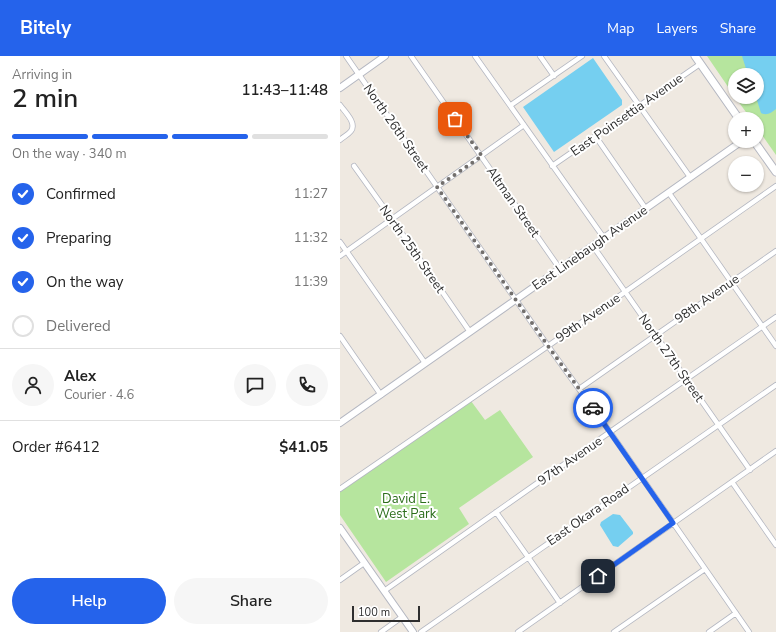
<!DOCTYPE html>
<html lang="en">
<head>
<meta charset="utf-8">
<style>
  body { margin:0; font-family:"Nunito Sans",sans-serif; background:#f6f6f6; color:#222; height:100vh; display:flex; flex-direction:column; font-size:15px; white-space:nowrap }
  * { box-sizing:border-box; margin:0 }
  p { font-size:13px; color:#767676 }
  .icon { flex:none; width:22px; height:22px; fill:none; stroke:currentColor; stroke-width:2; stroke-linecap:round; stroke-linejoin:round }
  .map { position:relative; flex:1; overflow:hidden }
  .side { display:flex; flex-direction:column; background:#fff; width:340px }
  .side>* { flex:none }
  .controls { position:absolute; left:388px; top:12px; display:grid; gap:8px }
  .controls a { display:grid; place-items:center; width:36px; height:36px; border-radius:50%; background:#fff; box-shadow:0 1px 3px #0004; font-size:20px }
  .scale { position:absolute; left:12px; bottom:10px; width:68px; box-sizing:border-box; padding-left:4px; border:2px solid #2e2e2e; border-top:0; font-size:11px; line-height:14px; white-space:nowrap; color:#2e2e2e; -webkit-text-stroke:3px #fff; paint-order:stroke }
  .pin { position:absolute; display:grid; place-items:center; width:34px; height:34px; color:#fff; margin:-17px; border-radius:8px; box-shadow:0 2px 6px #0006 }
  .courier { position:absolute; display:grid; place-items:center; width:40px; height:40px; margin:-20px; border:3px solid #2563eb; border-radius:50%; background:#fff; color:#222; box-shadow:0 1px 5px #0007 }
  .overview em { font-style:normal; font-weight:600 }
  .overview div { display:flex; flex-direction:column-reverse }
  .overview { display:flex; align-items:center; justify-content:space-between; height:68px; padding:0 12px }
  h1 { font-size:26px; font-weight:600; line-height:30px }
  .bar { display:grid; grid-template-columns:repeat(4,1fr); gap:6px 4px; align-content:center; height:48px; padding:0 12px }
  .bar i { height:5px; border-radius:3px; background:#e0e0e0 }
  .bar .on { background:#2563eb }
  .bar p { grid-column:span 4 }
  .line { display:flex; align-items:center; gap:10px; padding:0 12px; border-top:1px solid #e0e0e0 }
  .line div { flex:1 }
  .round { display:grid; place-items:center; flex:none; width:42px; height:42px; border-radius:21px; background:#f6f6f6 }
  ol { padding:0 12px; list-style:none }
  li { display:flex; align-items:center; gap:12px; height:44px }
  li p { margin-inline-start:auto }
  li .icon { padding:4px; border-radius:50%; background:#2563eb; color:#fff; stroke-width:4 }
  li:last-child { color:#767676 }
  li i { width:22px; height:22px; border:2px solid #e0e0e0; border-radius:50% }
  .cta { display:flex; gap:8px; margin-top:auto; padding:8px 12px }
  .cta a { flex:1; height:46px; border-radius:24px; background:#2563eb; color:#fff; font-size:16px; font-weight:600; line-height:46px; text-align:center }
  .cta a+a { background:#f6f6f6; color:#222 }
  header { display:flex; align-items:center; gap:24px; box-sizing:border-box; height:56px; padding:0 20px; background:#2563eb; color:#fff }
  header strong { font-size:19px }
  nav { display:flex; gap:22px; margin-inline-start:auto; font-size:14px }
  main { display:flex; flex:1; min-height:0 }
  .map>svg:first-child { display:block }
  .park { fill:#b6e59e }
  .water { fill:#75cff0 }
  .lines { fill:none; stroke-linecap:round; stroke-linejoin:round }
  .minor-casing { stroke:#b4b7c1; stroke-width:6 }
  .tertiary-casing { stroke:#b4b7c1; stroke-width:8 }
  .secondary-casing { stroke:#b4b7c1; stroke-width:9 }
  .minor { stroke:#fff; stroke-width:4.5 }
  .tertiary { stroke:#fff; stroke-width:6 }
  .secondary { stroke:#fff; stroke-width:7 }
  .done { stroke:#726f6d; stroke-width:4; stroke-dasharray:0 7.2 }
  .route { stroke:#2563eb; stroke-width:5 }
  .labels { text-anchor:middle; dominant-baseline:central; stroke-width:4; stroke-linejoin:round; paint-order:stroke }
  .street-label { font-size:13px; fill:#2e2e2e; stroke:#fff }
  .park-label { font-size:13px; fill:#2c6e1b; stroke:#fff }
</style>
</head>
<body>
<header>
<strong>Bitely</strong>
<nav><a>Map</a><a>Layers</a><a>Share</a></nav>
</header>
<main>
<section class="side">
<div class="overview"><div><h1>2 min</h1><p>Arriving in</p></div><em>11:43–11:48</em></div>
<div class="bar"><i class="on"></i><i class="on"></i><i class="on"></i><i></i><p>On the way · 340 m</p></div>
<ol>
<li><svg class="icon" aria-label="check" viewBox="0 0 24 24"><path d="M5 12l5 5 9-10"/></svg>Confirmed<p>11:27</p></li>
<li><svg class="icon" aria-label="check" viewBox="0 0 24 24"><path d="M5 12l5 5 9-10"/></svg>Preparing<p>11:32</p></li>
<li><svg class="icon" aria-label="check" viewBox="0 0 24 24"><path d="M5 12l5 5 9-10"/></svg>On the way<p>11:39</p></li>
<li><i></i>Delivered</li>
</ol>
<div class="line" style="height:72px"><a class="round"><svg class="icon" aria-label="person" viewBox="0 0 24 24"><circle cx="12" cy="8" r="4"/><path d="M4 21q1-7 8-7t8 7"/></svg></a><div><b>Alex</b><p>Courier · 4.6</p></div><a class="round"><svg class="icon" aria-label="chat" viewBox="0 0 24 24"><path d="M4 5h16v11H9l-5 4z"/></svg></a><a class="round"><svg class="icon" aria-label="phone" viewBox="0 0 24 24"><path d="M5 4h4l2 5-3 2q2 4 5 5l2-3 5 2v4C11 20 4 13 5 4z"/></svg></a></div>
<div class="line" style="height:52px"><div>Order #6412</div><b>$41.05</b></div>
<div class="cta"><a>Help</a><a>Share</a></div>
</section>
<div class="map">
<svg width="436" height="576" viewBox="0 0 436 576">
  <rect width="100%" height="100%" fill="#efe9e1"/>
  <path class="park" d="M367,0H436V99L417,72V63H411L395,41H417V19H395V41Z
    M131,345L145,364L160,354L193,401L119,452L129,468L46,526L0,459V435Z"/>
  <path class="water" d="M402,0H436V53C431,57 427,60 421,57L416,41H417V19H408Z
    M253,2L282,44V49L214,96L183,51Z
    M273,458L280,459L293,476V478L278,491L273,490L260,469L261,466Z"/>
  <g class="lines">
    <g class="minor-casing">
      <path id="minor" d="M6,0L208,290L270,376L409,576
        M71,0L220,213
        M135,0L264,182
        M200,0L214,20
        M264,0L350,121
        M0,49C5,56 17,67 11,75C8,79 3,81 0,84
        M171,49L242,0
        M256,81L306,153
        M14,110L52,163L130,276
        M212,110L360,8
        M329,137L436,290
        M0,186L85,307
        M253,190L410,414
        M0,200L184,69
        M0,280L41,339
        M239,333L436,195
        M392,426L436,489
        M0,433L208,290L436,130
        M156,456L188,501L220,547
        M0,524L24,507
        M44,535L270,376L436,261
        M41,576L62,561
        M81,576L436,329
        M178,576L436,395
        M274,576L365,513
        M369,576L396,557"/>
    </g>
    <g class="tertiary-casing">
      <path id="tertiary" d="M0,32L45,0
        M0,367L402,85
        M0,472L73,576"/>
    </g>
    <g class="secondary-casing">
      <path id="secondary" d="M355,0L399,63
        M414,85L436,116"/>
    </g>
    <use href="#minor" class="minor"/>
    <use href="#tertiary" class="tertiary"/>
    <use href="#secondary" class="secondary"/>
  </g>
  <g class="lines">
    <path class="done" d="M115,63L142,100L97,131L208,290L253,352"/>
    <path class="route" d="M253,352L333,467L258,520"/>
  </g>
  <g class="labels">
    <g class="street-label">
      <text transform="translate(287 59) rotate(-35)">East Poinsettia Avenue</text>
      <text transform="translate(56 72) rotate(55)">North 26th Street</text>
      <text transform="translate(173 146) rotate(55)">Altman Street</text>
      <text transform="translate(250 192) rotate(-35)">East Linebaugh Avenue</text>
      <text transform="translate(72 193) rotate(55)">North 25th Street</text>
      <text transform="translate(367 243) rotate(-35)">98th Avenue</text>
      <text transform="translate(248 262) rotate(-35)">99th Avenue</text>
      <text transform="translate(331 302) rotate(55)">North 27th Street</text>
      <text transform="translate(230 405) rotate(-35)">97th Avenue</text>
      <text transform="translate(248 459) rotate(-35)">East Okara Road</text>
    </g>
    <g class="park-label">
      <text x="66" y="443">David E.<tspan x="66" dy="15">West Park</tspan></text>
    </g>
  </g>
</svg>
<div class="controls">
<a><svg class="icon" aria-label="layers" viewBox="0 0 24 24"><path d="M12 4l9 5-9 5-9-5zM3 14l9 5 9-5"/></svg></a>
<a>+</a>
<a>−</a>
</div>
<div class="scale">100 m</div>
<div class="pin" style="left:115px;top:63px;background:#ea580c"><svg class="icon" aria-label="bag" viewBox="0 0 24 24"><path d="M5 8h14l-1 12H6zM9 8a3 3 0 0 1 6 0"/></svg></div>
<div class="pin" style="left:258px;top:520px;background:#1f2937"><svg class="icon" aria-label="home" viewBox="0 0 24 24"><path d="M3 11l9-7 9 7M6 9v11h12V9"/></svg></div>
<div class="courier" style="left:253px;top:352px"><svg class="icon" aria-label="car" viewBox="0 0 24 24"><path d="M5 17H2v-5l4-1 3-4h7l3 4 3 1v5h-3M9 17h6M6 11h13"/><circle cx="7" cy="17" r="2"/><circle cx="17" cy="17" r="2"/></svg></div>
</div>
</main>
</body>
</html>
